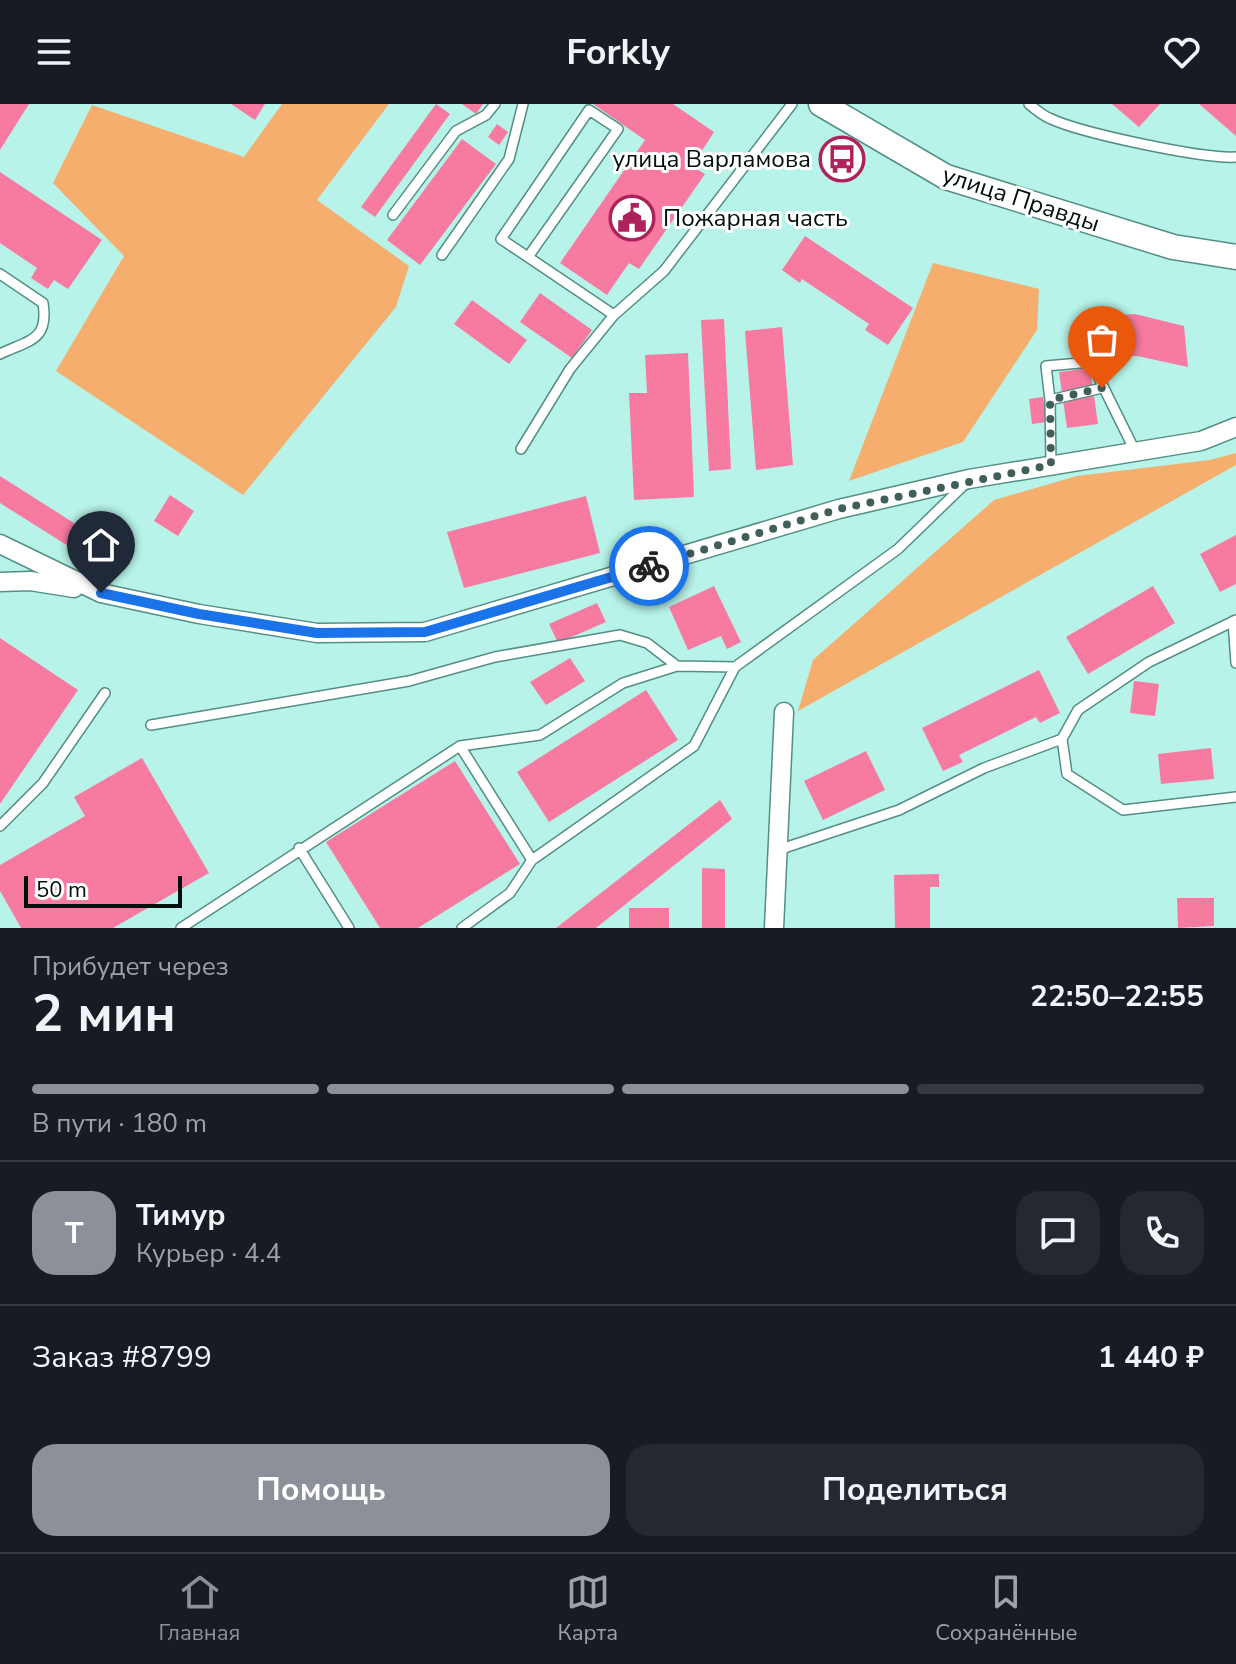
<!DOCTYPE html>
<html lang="ru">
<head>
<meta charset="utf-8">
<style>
  body { margin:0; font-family:"Nunito Sans",sans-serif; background:#242831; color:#f1f3f6; height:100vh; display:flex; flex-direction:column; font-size:30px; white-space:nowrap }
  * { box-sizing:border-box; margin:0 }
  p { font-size:26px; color:#9ea1a6 }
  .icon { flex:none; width:44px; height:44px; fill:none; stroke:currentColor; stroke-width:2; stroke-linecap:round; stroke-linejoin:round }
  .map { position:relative; height:824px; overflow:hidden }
  .sheet { display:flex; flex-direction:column; background:#171b24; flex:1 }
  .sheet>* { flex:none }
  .scale { position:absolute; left:24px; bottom:20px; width:158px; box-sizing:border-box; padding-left:8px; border:4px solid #00100d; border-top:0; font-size:22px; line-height:28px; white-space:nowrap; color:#00100d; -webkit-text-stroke:6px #fff; paint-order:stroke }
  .pin { position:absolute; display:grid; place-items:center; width:68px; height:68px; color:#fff; margin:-82px -34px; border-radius:50% 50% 50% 0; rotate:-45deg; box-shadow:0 0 8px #0007 }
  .pin .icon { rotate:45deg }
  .courier { position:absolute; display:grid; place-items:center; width:80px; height:80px; margin:-40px; border:6px solid #1a73e8; border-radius:50%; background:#fff; color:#222; box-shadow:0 2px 10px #0007 }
  .head em { font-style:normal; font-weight:700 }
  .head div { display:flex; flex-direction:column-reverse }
  .head { display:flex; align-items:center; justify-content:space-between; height:136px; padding:0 32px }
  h1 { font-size:52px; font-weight:700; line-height:60px }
  .bar { display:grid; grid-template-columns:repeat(4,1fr); gap:12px 8px; align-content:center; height:96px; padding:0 32px }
  .bar i { height:10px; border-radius:6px; background:#363941 }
  .bar .selected { background:#8c9099 }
  .bar p { grid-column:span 4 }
  .line { display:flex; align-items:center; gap:20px; padding:0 32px; border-top:2px solid #363941 }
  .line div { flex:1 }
  .round { display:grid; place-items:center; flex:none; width:84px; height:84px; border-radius:24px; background:#242831 }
  .action { display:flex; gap:16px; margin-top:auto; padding:16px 32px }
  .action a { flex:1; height:92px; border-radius:24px; background:#8c9099; color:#fff; font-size:32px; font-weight:700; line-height:92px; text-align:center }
  .action a+a { background:#242831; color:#f1f3f6 }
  header { display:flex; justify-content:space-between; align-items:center; height:104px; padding:0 32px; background:#171b24; font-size:36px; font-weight:700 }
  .tab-bar { display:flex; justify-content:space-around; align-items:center; height:112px; border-top:2px solid #363941; background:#171b24; font-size:22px; color:#9ea1a6 }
  .tab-bar a { display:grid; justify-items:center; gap:4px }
  .tab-bar .selected { color:#8c9099 }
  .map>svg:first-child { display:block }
  .green { fill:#f5ae6e }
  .building { fill:#f77ba1 }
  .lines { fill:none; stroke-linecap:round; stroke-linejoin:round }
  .service-casing { stroke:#548e84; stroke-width:12 }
  .minor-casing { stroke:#548e84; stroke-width:21 }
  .secondary-casing { stroke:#548e84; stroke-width:27 }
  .service { stroke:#fff; stroke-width:9 }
  .minor { stroke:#fff; stroke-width:18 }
  .secondary { stroke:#fff; stroke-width:24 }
  .done { stroke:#405f5a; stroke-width:8; stroke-dasharray:0 14.4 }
  .route { stroke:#1a73e8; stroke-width:10 }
  .labels { text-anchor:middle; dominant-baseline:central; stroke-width:6; stroke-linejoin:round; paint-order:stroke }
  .poi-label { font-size:24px; fill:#00100d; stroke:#fff; text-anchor:end }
  .street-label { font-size:24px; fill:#00100d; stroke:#fff }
</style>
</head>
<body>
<header><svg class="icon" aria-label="menu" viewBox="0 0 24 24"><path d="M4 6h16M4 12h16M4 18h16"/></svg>Forkly<svg class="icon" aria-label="heart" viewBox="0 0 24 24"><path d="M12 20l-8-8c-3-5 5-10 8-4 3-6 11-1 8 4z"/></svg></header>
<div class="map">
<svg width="1236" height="824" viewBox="0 0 1236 824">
  <rect width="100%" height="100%" fill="#b7f3e8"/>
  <path class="green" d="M282,0H389L317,96L409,162L396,203L243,391L56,267L124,152L53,79L92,1L244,53Z
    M933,159L1039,185L1037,226L963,338L849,377Z
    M1236,349V361L798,607L813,556L994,396L1077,372L1210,356Z"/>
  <path class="building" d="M0,0H29L0,46Z
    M231,0H265L255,16Z
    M436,0L450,10L375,113L361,103Z
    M462,0H483L476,10Z
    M593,0H673L714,28L692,62L705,70L639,165L629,159L607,191L560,159L645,36Z
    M1112,0H1160L1139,23Z
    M1199,0H1236V32Z
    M497,20L508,28L499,41L488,33Z
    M462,35L496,60L420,161L387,136Z
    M0,68L102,136L68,185L54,176L48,185L31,174L37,164L0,139Z
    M805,132L913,204L888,241L865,226L869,220L802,175L800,179L782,166Z
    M540,189L592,226L572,254L520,218Z
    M472,196L527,236L509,260L454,220Z
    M1135,210L1184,222L1188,263L1137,252L1108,253L1105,212Z
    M724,215L731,365L709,367L701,216Z
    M782,223L793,361L756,366L745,227Z
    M688,249L694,393L634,396L629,289H647L645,251Z
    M1090,264L1098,320L1067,324L1059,268Z
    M1043,293L1047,318L1032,320L1029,295Z
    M0,372L96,433L84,452L0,399Z
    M170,391L194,407L178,432L154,417Z
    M586,392L600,449L464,484L447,428Z
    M1236,431V480L1220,488L1200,450Z
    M714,482L741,538L727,545L721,532L688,546L669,503Z
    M1153,482L1175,519L1088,570L1066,533Z
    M597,499L606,518L558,539L549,520Z
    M0,534L78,586L0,700Z
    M570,554L585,577L546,601L530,578Z
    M1039,566L1060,609L1040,619L1036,613L959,651L963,658L943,667L922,624Z
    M1134,577L1159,580L1155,612L1130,609Z
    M646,586L678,636L549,718L517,668Z
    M1211,644L1214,675L1161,680L1158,650Z
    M866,647L885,686L823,716L804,677Z
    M142,654L209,769L113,824H21L0,787V761L85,712L74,693Z
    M455,657L520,760L418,824H380L326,738Z
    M720,696L732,715L596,824H556Z
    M702,764L725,765V824H702Z
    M939,770V783H930V824H895L894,771Z
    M1177,794H1214V822L1178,824Z
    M629,804H669V824H629Z"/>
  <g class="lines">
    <g class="service-casing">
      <path id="service" d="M1029,0C1035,5 1042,11 1049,14C1080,29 1203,55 1236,53
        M393,111L456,27L486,11L495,0
        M442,151L509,55L523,0
        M528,153L501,135L589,6L618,25L528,153L614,211
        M0,170L43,199C49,237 29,236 0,250
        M1050,296L1102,284
        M521,345L570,265L614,211L664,167L792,0
        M1051,361L1050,296L1046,262L1091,258L1135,347
        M1233,517L1236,559
        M151,621L409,577L495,553L620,531L647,539L677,562
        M1062,635L1067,670L1123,706L1236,693
        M460,642L532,756
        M0,722L43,679L105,589
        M299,744L349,824
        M778,746L899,706L984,664L1062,635L1078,606L1149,558L1236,516
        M181,824L460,642L540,631L623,579L677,562L735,563
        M462,824L510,789L532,756L694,642L735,563L898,445L964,381"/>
    </g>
    <g class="minor-casing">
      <path id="minor" d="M0,440L101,489L199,510L317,529L425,528L839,405L969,375L1201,337L1236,323
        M0,478L30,477L74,484
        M774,824L784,608"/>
    </g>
    <g class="secondary-casing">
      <path id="secondary" d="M821,0L946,73L1173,143L1236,153"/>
    </g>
    <use href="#service" class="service"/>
    <use href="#minor" class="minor"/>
    <use href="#secondary" class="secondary"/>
  </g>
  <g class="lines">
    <path class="done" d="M649,462L839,405L1051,361L1050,296L1102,284"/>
    <path class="route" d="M101,489L199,510L317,529L425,528L649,462"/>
  </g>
  <defs>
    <g id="bus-ring" transform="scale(2.3)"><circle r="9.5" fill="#fff" stroke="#af215b" stroke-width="1.5"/><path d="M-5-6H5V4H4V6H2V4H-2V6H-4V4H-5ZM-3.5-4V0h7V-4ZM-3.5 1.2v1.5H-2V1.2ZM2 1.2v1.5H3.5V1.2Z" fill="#af215b"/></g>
    <g id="civic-ring" transform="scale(2.3)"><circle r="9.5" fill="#fff" stroke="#af215b" stroke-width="1.5"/><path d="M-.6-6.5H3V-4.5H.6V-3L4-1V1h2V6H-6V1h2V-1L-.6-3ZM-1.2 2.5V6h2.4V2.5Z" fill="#af215b"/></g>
  </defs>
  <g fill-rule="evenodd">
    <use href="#bus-ring" x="842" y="55"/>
    <use href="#civic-ring" x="632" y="114"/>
  </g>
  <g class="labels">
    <g class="poi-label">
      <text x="811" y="55">улица Варламова</text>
      <text x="663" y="114" text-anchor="start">Пожарная часть</text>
    </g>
    <g class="street-label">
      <text transform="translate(1021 95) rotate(18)">улица Правды</text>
    </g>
  </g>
</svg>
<div class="scale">50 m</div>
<div class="pin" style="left:1102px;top:284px;background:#ea580c"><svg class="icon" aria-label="bag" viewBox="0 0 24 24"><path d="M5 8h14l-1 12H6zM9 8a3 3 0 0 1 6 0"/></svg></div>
<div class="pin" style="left:101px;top:489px;background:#1f2937"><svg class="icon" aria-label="home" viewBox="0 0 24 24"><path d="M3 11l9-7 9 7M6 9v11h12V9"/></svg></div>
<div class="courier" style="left:649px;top:462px"><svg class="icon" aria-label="bike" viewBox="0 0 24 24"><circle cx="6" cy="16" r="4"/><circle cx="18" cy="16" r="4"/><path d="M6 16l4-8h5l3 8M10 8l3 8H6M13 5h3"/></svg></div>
</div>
<section class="sheet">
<div class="head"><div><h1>2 мин</h1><p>Прибудет через</p></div><em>22:50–22:55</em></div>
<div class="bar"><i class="selected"></i><i class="selected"></i><i class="selected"></i><i></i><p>В пути · 180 m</p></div>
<div class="line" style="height:144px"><b class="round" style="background:#8c9099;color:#fff">Т</b><div><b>Тимур</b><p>Курьер · 4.4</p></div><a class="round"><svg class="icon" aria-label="chat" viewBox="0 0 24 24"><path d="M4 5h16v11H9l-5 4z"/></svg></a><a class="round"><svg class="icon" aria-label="phone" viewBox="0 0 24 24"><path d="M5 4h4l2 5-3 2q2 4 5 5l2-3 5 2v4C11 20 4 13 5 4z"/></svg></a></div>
<div class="line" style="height:104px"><div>Заказ #8799</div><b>1 440 ₽</b></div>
<div class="action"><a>Помощь</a><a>Поделиться</a></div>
</section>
<nav class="tab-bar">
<a class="selected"><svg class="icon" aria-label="home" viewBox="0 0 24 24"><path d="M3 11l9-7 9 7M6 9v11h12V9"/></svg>Главная</a>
<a><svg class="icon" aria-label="map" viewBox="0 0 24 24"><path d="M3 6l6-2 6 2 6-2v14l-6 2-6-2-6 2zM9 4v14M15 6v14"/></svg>Карта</a>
<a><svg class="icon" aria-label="saved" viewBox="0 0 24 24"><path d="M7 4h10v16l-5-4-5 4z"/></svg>Сохранённые</a>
</nav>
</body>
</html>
